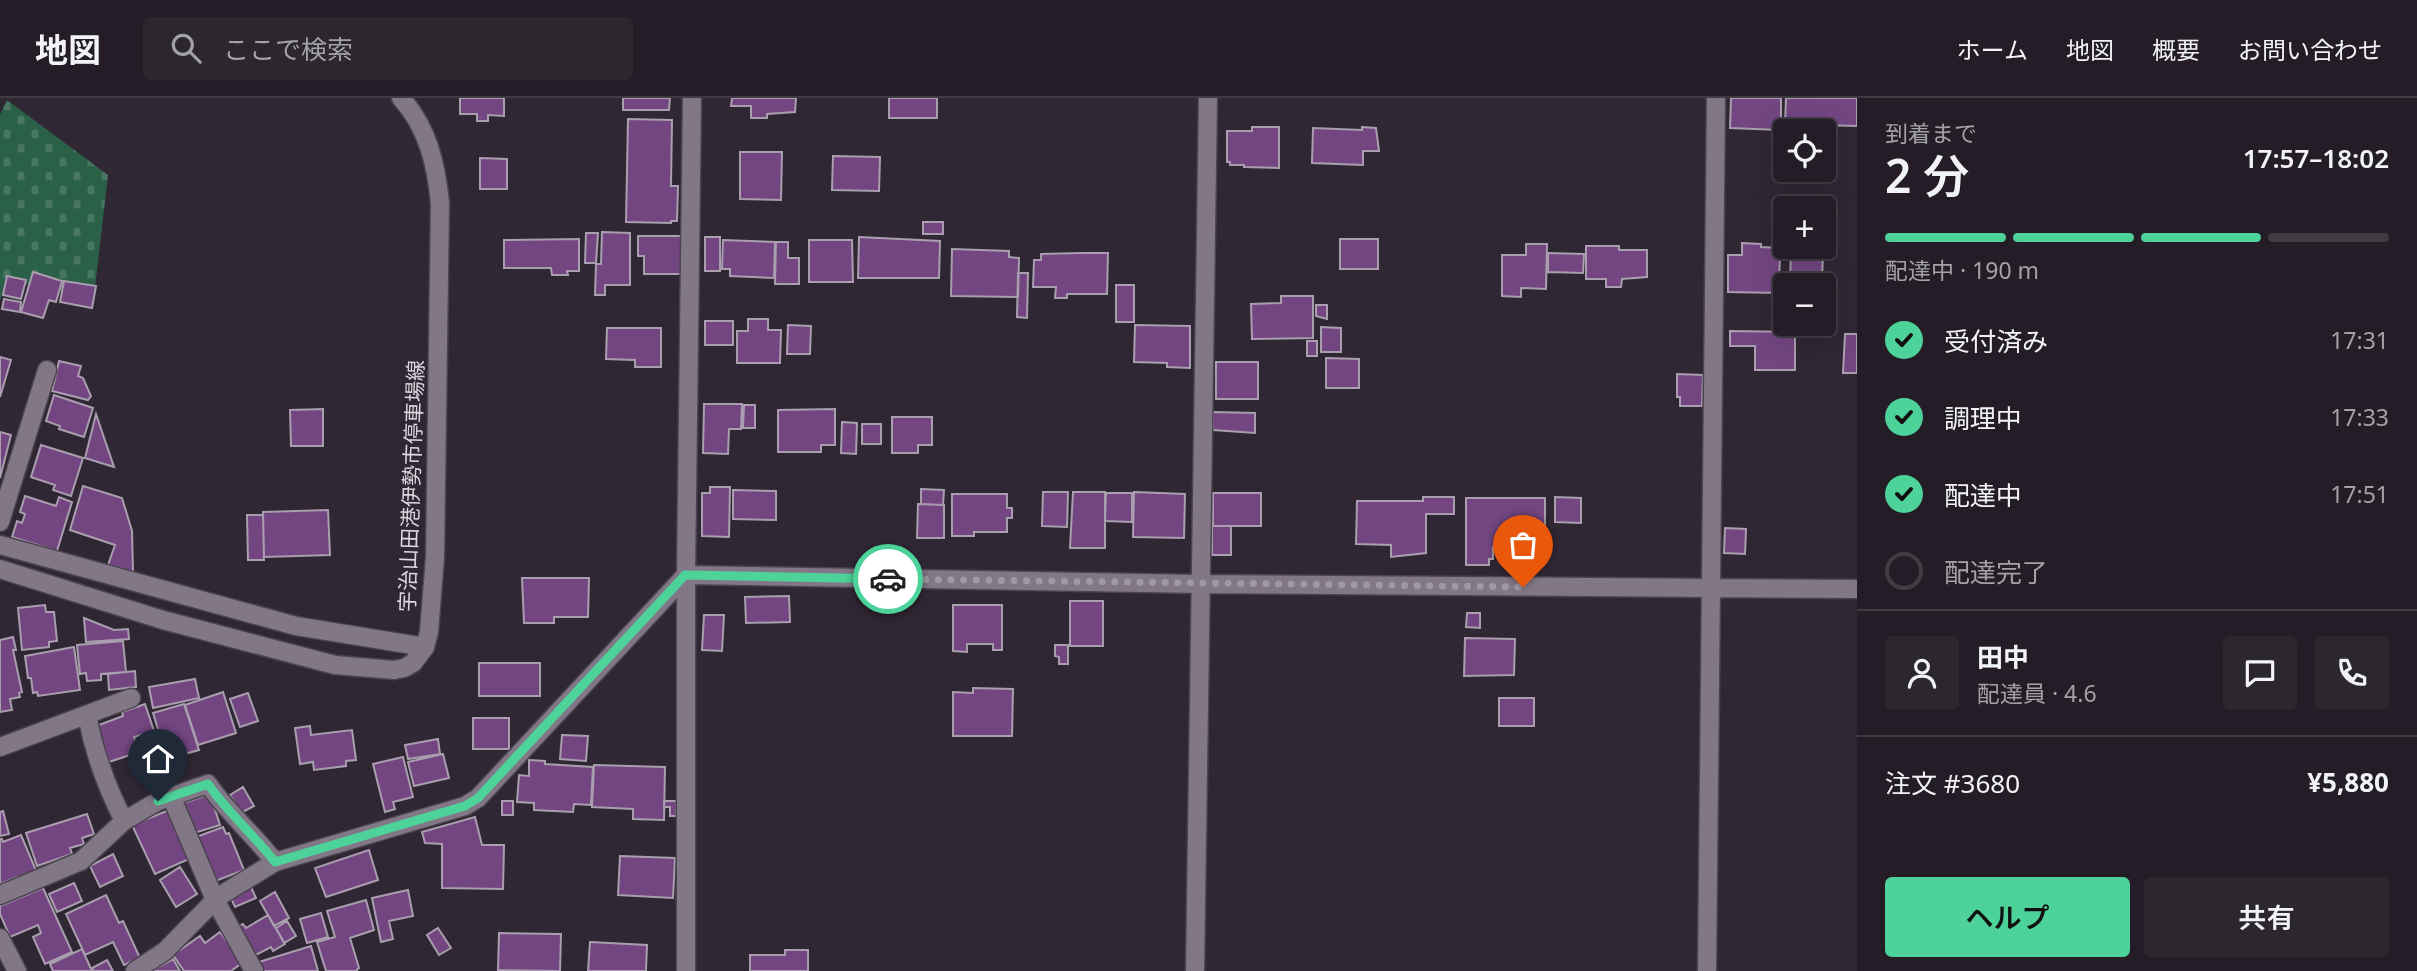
<!DOCTYPE html>
<html lang="ja">
<head>
<meta charset="utf-8">
<style>
  body { margin:0; font-family:"Noto Sans","Noto Sans JP",sans-serif; background:#2c262f; color:#f1f3f6; height:100vh; display:flex; flex-direction:column; font-size:26px; white-space:nowrap }
  * { box-sizing:border-box; margin:0 }
  p { font-size:23px; color:#a3a2a7 }
  .icon { flex:none; width:38px; height:38px; fill:none; stroke:currentColor; stroke-width:2; stroke-linecap:round; stroke-linejoin:round }
  .map { position:relative; flex:1; overflow:hidden }
  .details { display:flex; flex-direction:column; background:#241d27; width:560px }
  .details>* { flex:none }
  .tools { position:absolute; left:1773px; top:21px; display:grid; gap:14px }
  .tools a { display:grid; place-items:center; width:63px; height:63px; border-radius:7px; background:#241d27; box-shadow:0 7px 28px #0002,0 0 0 2px #413b44; font-size:35px }
  .pin { position:absolute; display:grid; place-items:center; width:60px; height:60px; color:#fff; margin:-72px -30px; border-radius:50% 50% 50% 0; rotate:-45deg; box-shadow:0 0 7px #0007 }
  .pin .icon { rotate:45deg }
  .courier { position:absolute; display:grid; place-items:center; width:70px; height:70px; margin:-35px; border:5px solid #4dd39a; border-radius:50%; background:#fff; color:#222; box-shadow:0 2px 9px #0007 }
  .headline em { font-style:normal; font-weight:600 }
  .headline div { display:flex; flex-direction:column-reverse }
  .headline { display:flex; align-items:center; justify-content:space-between; height:119px; padding:0 28px }
  h1 { font-size:46px; font-weight:600; line-height:52px }
  .bar { display:grid; grid-template-columns:repeat(4,1fr); gap:10px 7px; align-content:center; height:84px; padding:0 28px }
  .bar i { height:9px; border-radius:5px; background:#413b44 }
  .bar .active { background:#4dd39a }
  .bar p { grid-column:span 4 }
  .line { display:flex; align-items:center; gap:18px; padding:0 28px; border-top:2px solid #413b44 }
  .line div { flex:1 }
  .round { display:grid; place-items:center; flex:none; width:74px; height:74px; border-radius:7px; background:#2c262f }
  ol { padding:0 28px; list-style:none }
  li { display:flex; align-items:center; gap:21px; height:77px }
  li p { margin-inline-start:auto }
  li .icon { padding:7px; border-radius:50%; background:#4dd39a; color:#111; stroke-width:4 }
  li:last-child { color:#a3a2a7 }
  li i { width:38px; height:38px; border:4px solid #413b44; border-radius:50% }
  .button { display:flex; gap:14px; margin-top:auto; padding:14px 28px }
  .button a { flex:1; height:80px; border-radius:7px; background:#4dd39a; color:#111; font-size:28px; font-weight:600; line-height:80px; text-align:center }
  .button a+a { background:#2c262f; color:#f1f3f6 }
  header { display:flex; align-items:center; gap:42px; box-sizing:border-box; height:98px; padding:0 35px; background:#241d27; border-bottom:2px solid #413b44 }
  header strong { font-size:33px }
  nav { display:flex; gap:38px; margin-inline-start:auto; font-size:24px }
  .search { width:490px; height:63px; background:#2c262f; display:flex; align-items:center; gap:18px; box-sizing:border-box; padding:0 24px; border-radius:7px; color:#a3a2a7; font-size:26px }
  main { display:flex; flex:1; min-height:0 }
  .map>svg:first-child { display:block }
  .cemetery { fill:url(#cemetery-stones) }
  .building { fill:#734682; stroke:#a99ead; stroke-width:2 }
  .lines { fill:none; stroke-linecap:round; stroke-linejoin:round }
  .street-casing { stroke:#4b434e; stroke-width:21 }
  .secondary-casing { stroke:#4b434e; stroke-width:21 }
  .street { stroke:#827786; stroke-width:18 }
  .secondary { stroke:#827786; stroke-width:18 }
  .done { stroke:#a099a2; stroke-width:7; stroke-dasharray:0 12.6 }
  .route { stroke:#4dd39a; stroke-width:9 }
  .labels { text-anchor:middle; dominant-baseline:central; stroke-width:5; stroke-linejoin:round; paint-order:stroke }
  .street-label { font-size:21px; fill:#dcd6de; stroke:#302734 }
</style>
</head>
<body>
<header>
<strong>地図</strong>
<div class="search"><svg class="icon" aria-label="search" viewBox="0 0 24 24"><circle cx="10" cy="10" r="6"/><path d="M15 15l6 6"/></svg>ここで検索</div>
<nav><a>ホーム</a><a>地図</a><a>概要</a><a>お問い合わせ</a></nav>
</header>
<main>
<div class="map">
<svg width="1857" height="873" viewBox="0 0 1857 873">
  <defs>
    <pattern id="cemetery-stones" width="16" height="16" patternUnits="userSpaceOnUse" patternTransform="scale(1.75)"><rect width="16" height="16" fill="#2b6048"/><path d="M2 7V4a2 2 0 0 1 4 0v3zM10 15v-3a2 2 0 0 1 4 0v3z" fill="#497662"/></pattern>
  </defs>
  <rect width="100%" height="100%" fill="#302734"/>
  <path class="cemetery" d="M7,2L108,77L94,199L8,183L0,202V17Z"/>
  <path class="building" d="M460,0H504V18L488,17V23H477V16H460Z
    M623,0H670L669,12H623Z
    M732,0H796L795,14L767,16V20H751V8H731Z
    M889,0H937V20H889Z
    M1731,0H1781V32L1730,30Z
    M1786,0H1857V28L1785,26Z
    M628,21L672,22L671,88H678L677,123H671V125L626,124Z
    M1252,29H1279V70L1244,69V67H1230V64H1227V33H1252Z
    M1362,29L1376,30L1379,53H1363V67L1312,65L1313,30L1362,32Z
    M740,54H782L781,102L740,101Z
    M833,58L880,59L879,93L832,92Z
    M480,60L507,61V91H480Z
    M923,124H943V136H923Z
    M602,134L630,135V187H605V197H595L596,166H601Z
    M586,135H598L596,165H585Z
    M638,138H681V176H644V158H638Z
    M705,139H720V173H705Z
    M859,139L940,143L939,180H858Z
    M579,141V173H567L568,177H552L551,170H504V142Z
    M1340,141H1378V171H1340Z
    M723,142L775,144L774,180L730,178V171H722Z
    M809,142H852L853,184H809Z
    M776,144H788V160H799V186H775Z
    M1742,145L1761,146V149L1780,150L1779,195L1728,194V157H1742Z
    M1526,146H1547L1546,191L1521,190V199L1502,198V157H1526Z
    M1586,148H1619V152H1647V179L1622,181L1621,189H1606V181H1586Z
    M1791,150L1823,151L1822,186H1790Z
    M952,151L1009,153V159L1019,160L1018,199L951,198Z
    M1082,155H1108L1107,196H1067V200H1055L1056,189H1033L1034,162H1041V156Z
    M1548,155L1584,156L1583,175L1548,174Z
    M33,174L62,183L56,204L49,202L43,220L21,214Z
    M1018,175H1028L1027,220L1017,219Z
    M7,178L26,182L21,201L3,197Z
    M64,183L96,188L92,210L60,204Z
    M1116,187H1134V224H1116Z
    M1281,198H1313V240L1252,241L1251,206L1281,205Z
    M4,201L21,204L20,214L2,211Z
    M1316,207H1327V221L1316,218Z
    M748,221H768V232H781L780,265H737V233H748Z
    M705,223H733V247H705Z
    M788,227L811,228L810,256H787Z
    M1135,227L1190,228V270L1167,269V265L1134,264Z
    M1321,229L1341,230V254H1321Z
    M607,230H661V269H635V262L606,261Z
    M1730,233L1795,234V272H1755V248H1730Z
    M1845,236H1857V275H1843Z
    M1307,243H1317V258H1307Z
    M0,259L11,262L0,299Z
    M1326,260L1359,261V290H1326Z
    M59,263L81,268L78,278L83,280L91,298L88,302L52,293Z
    M1216,264H1258V301H1216Z
    M1677,276L1703,277L1702,308H1680V299H1677Z
    M54,297L93,310L84,339L59,331L60,328L46,323Z
    M704,306H742L741,331H729L728,356L703,355Z
    M744,307H755V330H743Z
    M323,311V348H291L290,312Z
    M835,311V347H821V354H778V312Z
    M1213,314L1255,315V335L1213,332Z
    M96,316L114,369L85,360Z
    M892,319H932V347H918V355H892Z
    M842,324L857,325L856,356L841,355Z
    M862,326H881V346H862Z
    M0,334L11,337L0,380Z
    M41,347L83,360L71,398L53,392L55,387L31,379Z
    M83,388L122,400L132,433L133,474L108,467L115,447L70,432Z
    M710,389H730L729,439L702,438V395H710Z
    M921,391L944,392L943,407L921,406Z
    M733,392L776,393V422L733,421Z
    M1043,394H1068L1067,429L1042,428Z
    M1073,394H1105V450H1070Z
    M1134,394L1185,396L1184,440L1133,439Z
    M1106,395H1132V424L1105,423Z
    M1213,395H1261V428H1213Z
    M952,396H1007V410H1012V420H1007V434H974V438H952Z
    M25,398L56,408L59,399L72,404L57,453L12,439L17,423L22,425L25,416L20,414Z
    M1423,399H1454V416H1426V455L1391,459V447L1356,446L1357,403H1423Z
    M1555,399L1581,400V425L1555,424Z
    M1466,400H1545V456H1510V449H1493V461H1489V467H1466Z
    M918,406L944,407V440H917Z
    M328,412L330,457L264,459L263,414Z
    M247,417H263L264,462H248Z
    M1212,428H1231V457H1212Z
    M1725,430L1746,431L1745,456L1724,455Z
    M522,480H589L588,519H554V525H524Z
    M789,498L790,524L746,525L745,499Z
    M1070,503H1103V548H1070Z
    M45,507L46,514H54L57,543L49,544V549L22,552L18,510Z
    M953,507H1002V552H993V546H967V554L953,553Z
    M1467,515H1480V530L1466,529Z
    M704,517H724L722,553L702,552Z
    M84,520L114,532L128,531L129,541L86,544Z
    M13,539L16,552H13L22,594L19,595L20,599L10,601L12,612L0,614V542Z
    M1465,540L1515,541L1514,577L1464,578Z
    M123,543L126,574L101,576V582L87,583L86,575L80,576L77,547Z
    M1055,547H1068V566H1059V559L1055,558Z
    M74,549L80,592L38,598L37,594L33,595L31,580H28L25,558Z
    M479,565H540V598H479Z
    M135,573L136,589L109,592L108,576Z
    M195,581L199,600L153,610L149,589Z
    M973,590L1013,591L1012,638H953V594L973,595Z
    M223,594L236,635L198,647L185,607Z
    M248,595L258,623L240,629L230,601Z
    M1499,600H1534V628H1499Z
    M145,606L154,633L134,639L139,654L109,664L96,628L123,618L122,614Z
    M184,606L199,652L167,661L153,615Z
    M473,620H509V651H473Z
    M310,628L311,637L352,632L356,662L346,663V668L314,672L313,664L300,666L295,630Z
    M562,637L588,638L586,663L560,661Z
    M438,641L440,656L408,661L405,647Z
    M443,656L449,680L414,688L408,664Z
    M403,659L413,699L393,704L395,711L385,714L373,666Z
    M529,662L545,663V666L593,669L591,707L574,706L573,714L534,712V705L517,704L519,677L529,678Z
    M594,667L665,669L664,722L633,721V711L592,709Z
    M243,689L254,708L241,715L230,697Z
    M210,696L220,727L194,735L184,705Z
    M502,703H513V717H502Z
    M664,703H677L676,718H670V709H664Z
    M169,712L189,761L155,776L132,727Z
    M3,713L9,736L0,738V714Z
    M87,716L94,736L82,740L84,746L70,750L72,756L37,768L26,735Z
    M475,719L482,747H504L503,791L442,790V746L425,745L422,734Z
    M223,729L226,736L229,735L244,772L213,784L196,739Z
    M21,737L37,775L19,782L17,779L0,786V741H2L3,744Z
    M369,752L378,782L326,799L315,770Z
    M113,756L123,778L100,789L90,768Z
    M620,758L675,760L673,800L618,797Z
    M180,769L197,796L176,809L160,782Z
    M74,785L82,803L57,814L49,796Z
    M251,789L256,800L235,809L230,798Z
    M43,790L72,854L45,866L33,839L41,835L38,827L10,839L0,816V808Z
    M408,792L413,818L389,823L393,841L381,844L372,800Z
    M275,794L289,820L274,828L260,803Z
    M106,797L119,825L123,823L140,860L124,867L113,844L85,857L66,816Z
    M366,802L374,832L350,840L359,870L356,873H326L317,844L335,839L327,813Z
    M321,815L328,839L307,845L300,821Z
    M268,817L285,846L273,853L271,849L252,859L235,830L243,826L246,830Z
    M287,823L296,838L284,845L276,830Z
    M438,830L451,850L439,857L427,837Z
    M220,834L242,865L231,873H184L173,857L200,838L205,845Z
    M499,835L561,836L560,873L498,872Z
    M590,844L647,847L646,873H588Z
    M311,848L318,873H261L259,864Z
    M82,851L92,873H53L50,866Z
    M785,852H808V873H750V857H785Z
    M173,861L180,873H154L153,872Z
    M107,862L113,873H94L92,870Z"/>
  <g class="lines">
    <g class="street-casing">
      <path id="street" d="M0,424L47,272
        M0,447L296,528L425,549
        M0,649L131,600
        M171,698L215,802L254,873
        M124,723L158,703L208,686C228,715 254,737 275,764
        M0,797L81,763L124,723C106,688 94,655 87,617
        M0,840L17,873
        M135,873L165,853L218,799L275,764L465,708L478,700L686,477L1200,486L1857,491
        M686,873V477L692,0
        M1195,873L1208,0
        M1707,873L1716,0"/>
    </g>
    <g class="secondary-casing">
      <path id="secondary" d="M0,471L163,522L335,567L394,572L404,570L413,565L425,549L429,534L435,459L440,105C436,66 428,30 401,0"/>
    </g>
    <use href="#street" class="street"/>
    <use href="#secondary" class="secondary"/>
  </g>
  <g class="lines">
    <path class="done" d="M888,481L1523,489"/>
    <path class="route" d="M158,703L208,686C228,715 254,737 275,764L465,708L478,700L685,477L888,481"/>
  </g>
  <g class="labels">
    <g class="street-label">
      <text transform="translate(411 388) rotate(-88)">宇治山田港伊勢市停車場線</text>
    </g>
  </g>
</svg>
<div class="tools">
<a><svg class="icon" aria-label="locate" viewBox="0 0 24 24"><circle cx="12" cy="12" r="6"/><path d="M12 2v4M12 18v4M2 12h4M18 12h4"/></svg></a>
<a>+</a>
<a>−</a>
</div>
<div class="pin" style="left:1523px;top:489px;background:#ea580c"><svg class="icon" aria-label="bag" viewBox="0 0 24 24"><path d="M5 8h14l-1 12H6zM9 8a3 3 0 0 1 6 0"/></svg></div>
<div class="pin" style="left:158px;top:703px;background:#1f2937"><svg class="icon" aria-label="home" viewBox="0 0 24 24"><path d="M3 11l9-7 9 7M6 9v11h12V9"/></svg></div>
<div class="courier" style="left:888px;top:481px"><svg class="icon" aria-label="car" viewBox="0 0 24 24"><path d="M5 17H2v-5l4-1 3-4h7l3 4 3 1v5h-3M9 17h6M6 11h13"/><circle cx="7" cy="17" r="2"/><circle cx="17" cy="17" r="2"/></svg></div>
</div>
<section class="details">
<div class="headline"><div><h1>2 分</h1><p>到着まで</p></div><em>17:57–18:02</em></div>
<div class="bar"><i class="active"></i><i class="active"></i><i class="active"></i><i></i><p>配達中 · 190 m</p></div>
<ol>
<li><svg class="icon" aria-label="check" viewBox="0 0 24 24"><path d="M5 12l5 5 9-10"/></svg>受付済み<p>17:31</p></li>
<li><svg class="icon" aria-label="check" viewBox="0 0 24 24"><path d="M5 12l5 5 9-10"/></svg>調理中<p>17:33</p></li>
<li><svg class="icon" aria-label="check" viewBox="0 0 24 24"><path d="M5 12l5 5 9-10"/></svg>配達中<p>17:51</p></li>
<li><i></i>配達完了</li>
</ol>
<div class="line" style="height:126px"><a class="round"><svg class="icon" aria-label="person" viewBox="0 0 24 24"><circle cx="12" cy="8" r="4"/><path d="M4 21q1-7 8-7t8 7"/></svg></a><div><b>田中</b><p>配達員 · 4.6</p></div><a class="round"><svg class="icon" aria-label="chat" viewBox="0 0 24 24"><path d="M4 5h16v11H9l-5 4z"/></svg></a><a class="round"><svg class="icon" aria-label="phone" viewBox="0 0 24 24"><path d="M5 4h4l2 5-3 2q2 4 5 5l2-3 5 2v4C11 20 4 13 5 4z"/></svg></a></div>
<div class="line" style="height:91px"><div>注文 #3680</div><b>¥5,880</b></div>
<div class="button"><a>ヘルプ</a><a>共有</a></div>
</section>
</main>
</body>
</html>
